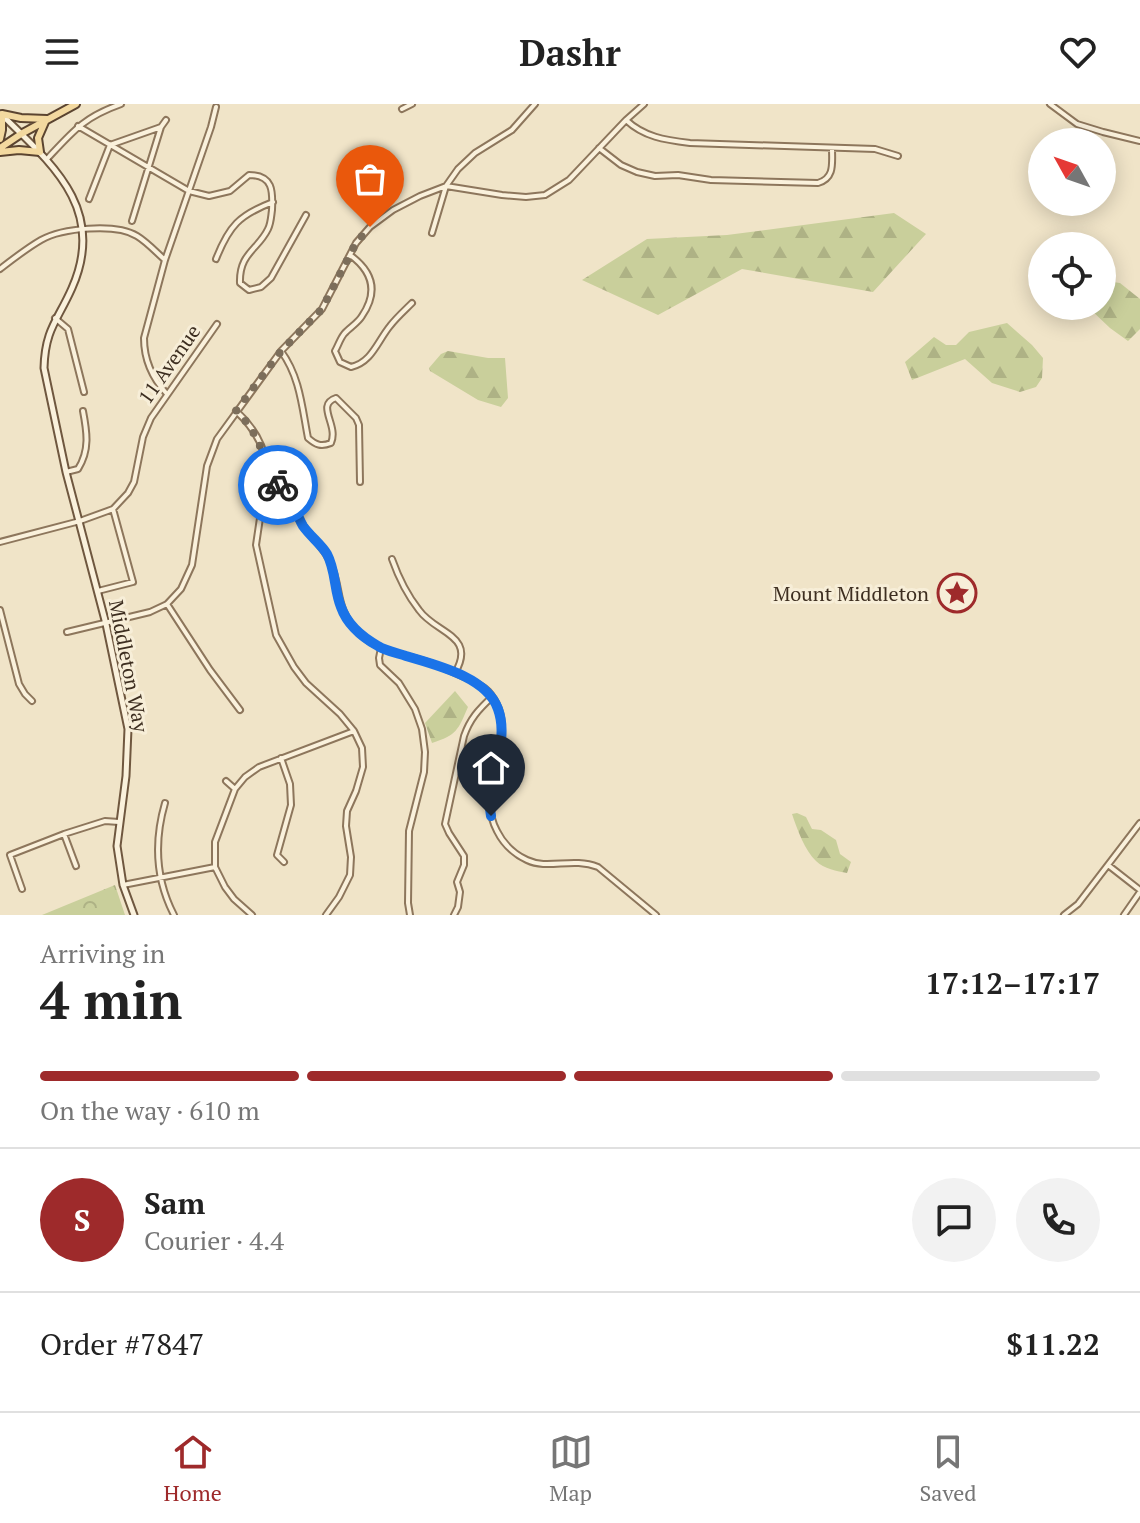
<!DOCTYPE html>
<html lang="en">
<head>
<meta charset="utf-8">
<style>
  body { margin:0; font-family:"PT Serif",serif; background:#f2f2f2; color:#222; height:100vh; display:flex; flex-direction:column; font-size:30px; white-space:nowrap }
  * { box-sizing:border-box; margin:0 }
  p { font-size:26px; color:#767676 }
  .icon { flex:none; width:44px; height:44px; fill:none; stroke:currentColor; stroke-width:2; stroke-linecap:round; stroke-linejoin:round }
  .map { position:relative; height:811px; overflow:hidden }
  .drawer { display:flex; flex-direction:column; background:#fff; flex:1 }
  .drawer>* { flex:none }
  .needle { width:52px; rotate:310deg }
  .buttons { position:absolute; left:1028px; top:24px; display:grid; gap:16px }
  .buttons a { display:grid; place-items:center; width:88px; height:88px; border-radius:50%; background:#fff; box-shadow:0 4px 20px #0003; font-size:40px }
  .pin { position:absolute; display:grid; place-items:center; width:68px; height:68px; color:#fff; margin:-82px -34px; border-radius:50% 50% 50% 0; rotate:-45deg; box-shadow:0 0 8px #0007 }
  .pin .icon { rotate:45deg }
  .courier { position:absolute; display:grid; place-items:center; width:80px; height:80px; margin:-40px; border:6px solid #1a73e8; border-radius:50%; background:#fff; color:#222; box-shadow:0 2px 10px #0007 }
  .headline em { font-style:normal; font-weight:700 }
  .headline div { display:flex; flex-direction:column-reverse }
  .headline { display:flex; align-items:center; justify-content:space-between; height:136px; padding:0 40px }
  h1 { font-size:52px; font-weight:700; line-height:60px }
  .bar { display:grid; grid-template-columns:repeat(4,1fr); gap:12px 8px; align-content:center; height:96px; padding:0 40px }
  .bar i { height:10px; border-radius:6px; background:#e0e0e0 }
  .bar .current { background:#9e2a2b }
  .bar p { grid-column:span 4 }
  .line { display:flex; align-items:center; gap:20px; padding:0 40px; border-top:2px solid #e0e0e0 }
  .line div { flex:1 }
  .round { display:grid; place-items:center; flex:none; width:84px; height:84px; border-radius:42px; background:#f2f2f2 }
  header { display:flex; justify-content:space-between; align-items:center; height:104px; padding:0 40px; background:#fff; font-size:36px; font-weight:700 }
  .tab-bar { display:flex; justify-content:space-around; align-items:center; height:112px; border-top:2px solid #e0e0e0; background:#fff; font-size:22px; color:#767676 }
  .tab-bar a { display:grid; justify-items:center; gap:4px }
  .tab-bar .current { color:#9e2a2b }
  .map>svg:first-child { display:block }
  .forest { fill:url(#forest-firs) }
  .park { fill:url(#park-crowns) }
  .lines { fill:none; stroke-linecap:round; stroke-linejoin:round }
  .street-casing { stroke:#8d765c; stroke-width:8 }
  .secondary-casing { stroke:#6f573f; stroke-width:9 }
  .primary-casing { stroke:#5b4430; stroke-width:10 }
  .street { stroke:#faf1dc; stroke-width:4 }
  .secondary { stroke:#faf1dc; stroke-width:5 }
  .primary { stroke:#f3d9a0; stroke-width:6 }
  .done { stroke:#7c6e5b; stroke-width:8; stroke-dasharray:0 14.4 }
  .route { stroke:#1a73e8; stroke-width:10 }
  .labels { text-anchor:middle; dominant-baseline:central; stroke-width:6; stroke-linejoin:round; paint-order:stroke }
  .street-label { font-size:20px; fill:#3d2e20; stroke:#f7eed8 }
  .poi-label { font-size:20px; fill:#3d2e20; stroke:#f7eed8; text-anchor:end }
</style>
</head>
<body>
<header><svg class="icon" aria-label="menu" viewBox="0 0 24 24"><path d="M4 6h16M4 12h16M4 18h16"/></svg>Dashr<svg class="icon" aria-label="heart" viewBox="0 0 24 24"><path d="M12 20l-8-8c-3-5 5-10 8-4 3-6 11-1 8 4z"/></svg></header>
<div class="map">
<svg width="1140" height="811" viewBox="0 0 1140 811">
  <defs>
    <pattern id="forest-firs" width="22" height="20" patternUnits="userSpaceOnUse" patternTransform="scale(2)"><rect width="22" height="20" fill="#c9cf9b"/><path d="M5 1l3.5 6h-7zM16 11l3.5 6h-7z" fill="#aeb285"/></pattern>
    <pattern id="park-crowns" width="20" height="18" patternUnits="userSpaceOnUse" patternTransform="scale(2)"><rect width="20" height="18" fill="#c9cf9b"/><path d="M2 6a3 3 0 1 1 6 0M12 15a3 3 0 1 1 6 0" fill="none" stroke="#aeb285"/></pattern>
  </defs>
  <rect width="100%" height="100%" fill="#f0e4c8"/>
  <path class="forest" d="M894,109L926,130L873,188L742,165L658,211L582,176L647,135L727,131Z
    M1106,177L1120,179L1140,195V225L1128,237L1110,224L1090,205L1089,202H1102V178Z
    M1007,219L1032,241L1043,254L1042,274L1036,283L1020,288L992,279L965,255L912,276L905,258L934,233L946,241H956L969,228Z
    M448,247L488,254H505L508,294L501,303L478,296L430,267L429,264L441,250Z
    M455,587L468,603C458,626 457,631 432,639L425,619Z
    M797,709L806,713L812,725L821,726L836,736L840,750L851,758L847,769C837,767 824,765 816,757C805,747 797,725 792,710Z"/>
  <path class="park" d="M115,781L125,811H42Z"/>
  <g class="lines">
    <g class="street-casing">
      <path id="street" d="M1050,0L1077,20L1103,28L1140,37
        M402,5L412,0
        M626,16C644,33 665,36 690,39L875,45L898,52
        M78,22L189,87L209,92L230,87L249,71C273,71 273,87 272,106C271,113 271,119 268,125C258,146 239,149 240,179L249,186L261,183L271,174L306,111
        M161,23L166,16
        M599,44L621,61L637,68L655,72L678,71L711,76L818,79C835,74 832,59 832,44
        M47,55C73,27 84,13 121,0
        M89,95L110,41L161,23L132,117
        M432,129L446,82L458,65L475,49L512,26L535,0
        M350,151C372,167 379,187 362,212C358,219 349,224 344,230C340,235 338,242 335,247L340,258L351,263C372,258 377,238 390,222C396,214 405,206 412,199
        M216,155C229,122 239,111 273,98
        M0,165C13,155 27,144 41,136C62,124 116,119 137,132C147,138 157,149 165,156
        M55,214L68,225L84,288
        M281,247C300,273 302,303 308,334C316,341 321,343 331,339C339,321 315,301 336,294L356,314L359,321L360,378
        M167,290C152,274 144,257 144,234L165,156L211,23L216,3
        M236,307C247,317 255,327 261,341C264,349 265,357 268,364C275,379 286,392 294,405C297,410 299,416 303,421C312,435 325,444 331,460C342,487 335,503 357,527C375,547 404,550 428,558C439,562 451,567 462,572C471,576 481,580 488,587C526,629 472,682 497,727C503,739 514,750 527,756C548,766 572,753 598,763L656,811
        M66,368L78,365C90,346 87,328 83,307
        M282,387L260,414L256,441L276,531L294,563L306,579L340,610L354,627L362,644L363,663L356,687L347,707L346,722L351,753L350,771L339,793L326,811
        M0,438L80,417L113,405L128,389L134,378L143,333L151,314L217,220
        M392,455C398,472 408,492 419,506C436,530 477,531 455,569
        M98,487L133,478L113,405
        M167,500L210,566L240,606
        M0,506L19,580L25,590L32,597
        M67,528L150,508L167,500L181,485L192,461L207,362L217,335L281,247L322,205L356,139L370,123L393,106L420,92L446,82L502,91L526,93L545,91L569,76L626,16L644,0
        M381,544L379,554L380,561L399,579L415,605L422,625L425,648L424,668L409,727L408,799L410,811
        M281,654L290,680L291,701L277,751L284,758
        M226,677L235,685
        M165,699C154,737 156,776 174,811
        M64,730L76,762
        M1108,761L1140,786
        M123,781L215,763
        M22,785L10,751L64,730L105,717L119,718
        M252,811L234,795L225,783L215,763V738L235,685L245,673L259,663L354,627
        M454,811L458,803L460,788L457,778L464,761V752L449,729L445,720L464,632C470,615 478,606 492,593
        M1064,811L1078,800L1140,719
        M1124,811L1140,788"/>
    </g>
    <g class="secondary-casing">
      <path id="secondary" d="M1,10C52,60 107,105 72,184C58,216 45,225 44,264L66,368L106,520L128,625L126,672L117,742L123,781L134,811"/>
    </g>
    <g class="primary-casing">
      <path id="primary" d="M0,35L2,26V10L21,14L47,15
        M0,44L21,30L76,0
        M0,48L19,46L40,48L38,34L45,18"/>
    </g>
    <use href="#street" class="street"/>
    <use href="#secondary" class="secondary"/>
    <use href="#primary" class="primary"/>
  </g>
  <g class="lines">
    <path class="done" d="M278,381C262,355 260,328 236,307L281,247L322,205L356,139L370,123"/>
    <path class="route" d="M278,381C283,389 289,397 295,406C298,411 300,417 303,422C310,432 321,440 327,450C336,467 334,486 341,503C347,520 362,533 378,542C386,547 397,549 406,552C436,561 487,573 498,605C511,641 484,675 491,712"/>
  </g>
  <defs>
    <g id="sight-ring" transform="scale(2)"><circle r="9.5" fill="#f7eed8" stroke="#9e2a2b" stroke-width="1.5"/><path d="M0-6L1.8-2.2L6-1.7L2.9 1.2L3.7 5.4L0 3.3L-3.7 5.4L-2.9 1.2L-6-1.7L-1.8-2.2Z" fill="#9e2a2b"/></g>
  </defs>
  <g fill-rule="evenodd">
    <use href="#sight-ring" x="957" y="489"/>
  </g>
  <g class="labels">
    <g class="street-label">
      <text transform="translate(169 260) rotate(-55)">11 Avenue</text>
      <text transform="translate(129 562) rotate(79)">Middleton Way</text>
    </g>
    <g class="poi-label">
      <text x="929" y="489">Mount Middleton</text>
    </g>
  </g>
</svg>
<div class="buttons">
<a><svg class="needle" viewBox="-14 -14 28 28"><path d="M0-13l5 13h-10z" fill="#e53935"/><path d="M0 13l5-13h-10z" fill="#767676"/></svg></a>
<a><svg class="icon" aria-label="locate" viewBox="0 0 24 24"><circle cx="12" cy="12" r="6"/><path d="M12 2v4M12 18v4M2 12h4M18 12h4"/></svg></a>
</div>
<div class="pin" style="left:370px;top:123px;background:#ea580c"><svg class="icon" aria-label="bag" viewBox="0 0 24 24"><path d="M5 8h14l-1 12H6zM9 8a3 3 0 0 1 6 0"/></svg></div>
<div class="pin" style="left:491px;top:712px;background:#1f2937"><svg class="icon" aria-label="home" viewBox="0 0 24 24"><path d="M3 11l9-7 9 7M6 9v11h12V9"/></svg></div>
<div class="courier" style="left:278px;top:381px"><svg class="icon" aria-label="bike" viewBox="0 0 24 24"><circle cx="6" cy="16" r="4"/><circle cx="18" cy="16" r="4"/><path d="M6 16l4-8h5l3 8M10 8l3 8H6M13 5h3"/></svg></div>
</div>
<section class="drawer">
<div class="headline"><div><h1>4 min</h1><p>Arriving in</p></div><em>17:12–17:17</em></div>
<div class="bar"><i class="current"></i><i class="current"></i><i class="current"></i><i></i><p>On the way · 610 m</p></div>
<div class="line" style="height:144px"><b class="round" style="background:#9e2a2b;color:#fff">S</b><div><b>Sam</b><p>Courier · 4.4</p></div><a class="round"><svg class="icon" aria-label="chat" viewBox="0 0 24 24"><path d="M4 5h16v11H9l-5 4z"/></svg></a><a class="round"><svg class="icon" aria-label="phone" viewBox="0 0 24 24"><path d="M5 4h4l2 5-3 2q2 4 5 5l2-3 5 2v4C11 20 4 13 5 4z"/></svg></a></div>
<div class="line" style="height:104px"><div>Order #7847</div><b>$11.22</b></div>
</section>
<nav class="tab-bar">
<a class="current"><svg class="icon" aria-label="home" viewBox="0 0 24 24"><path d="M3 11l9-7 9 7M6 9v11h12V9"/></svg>Home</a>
<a><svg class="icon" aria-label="map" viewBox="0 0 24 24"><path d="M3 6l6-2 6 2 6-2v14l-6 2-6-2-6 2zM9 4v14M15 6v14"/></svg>Map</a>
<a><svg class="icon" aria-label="saved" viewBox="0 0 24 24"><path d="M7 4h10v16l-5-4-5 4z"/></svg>Saved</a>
</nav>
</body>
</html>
